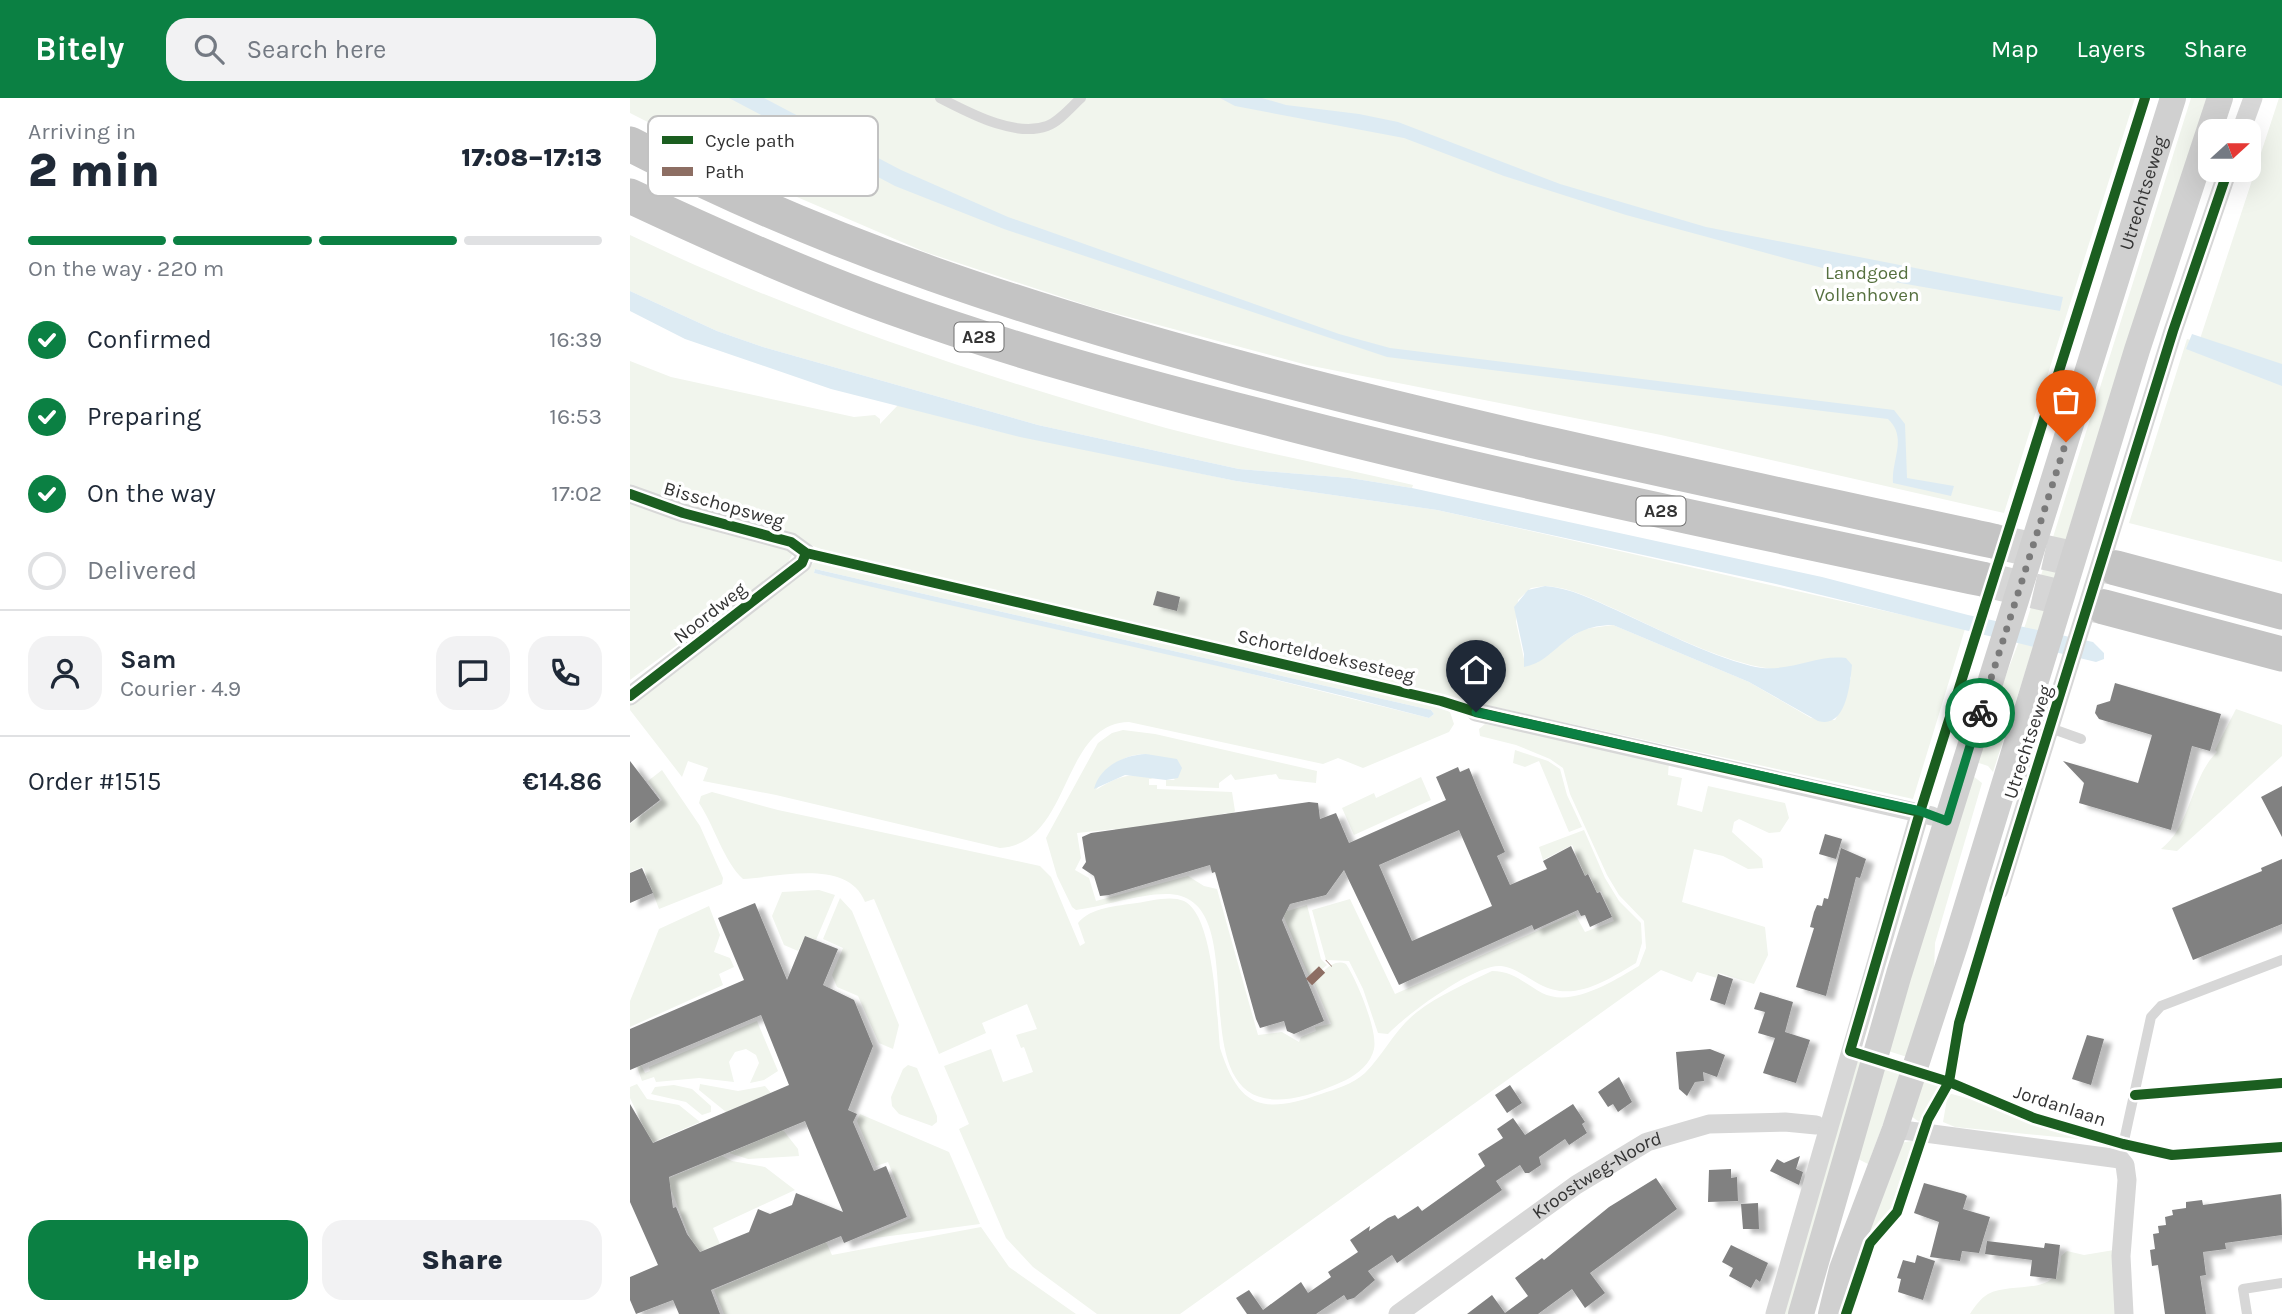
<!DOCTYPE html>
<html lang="en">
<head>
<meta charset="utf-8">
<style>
  body { margin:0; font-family:Karla,sans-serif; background:#f2f2f3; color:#1f2937; height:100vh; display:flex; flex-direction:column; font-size:26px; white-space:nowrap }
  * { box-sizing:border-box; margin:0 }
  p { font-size:23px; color:#747a83 }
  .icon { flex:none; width:38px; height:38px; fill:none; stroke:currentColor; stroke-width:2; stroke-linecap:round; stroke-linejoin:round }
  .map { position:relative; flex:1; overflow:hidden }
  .details { display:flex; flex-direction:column; background:#fff; width:630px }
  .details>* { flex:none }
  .needle { width:46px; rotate:69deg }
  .fabs { position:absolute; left:1568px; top:21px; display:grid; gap:14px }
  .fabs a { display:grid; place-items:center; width:63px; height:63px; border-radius:14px; background:#fff; box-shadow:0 7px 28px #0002; font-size:35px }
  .pin { position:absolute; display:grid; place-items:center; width:60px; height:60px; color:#fff; margin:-72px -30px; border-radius:50% 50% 50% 0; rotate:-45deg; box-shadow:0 0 7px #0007 }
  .pin .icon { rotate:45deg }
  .courier { position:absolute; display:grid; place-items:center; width:70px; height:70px; margin:-35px; border:5px solid #0b8043; border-radius:50%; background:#fff; color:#222; box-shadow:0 2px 9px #0007 }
  .headline em { font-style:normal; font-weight:800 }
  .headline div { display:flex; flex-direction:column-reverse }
  .headline { display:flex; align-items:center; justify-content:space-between; height:119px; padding:0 28px }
  h1 { font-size:46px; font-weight:800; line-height:52px }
  .bar { display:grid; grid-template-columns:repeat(4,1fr); gap:10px 7px; align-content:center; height:84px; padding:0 28px }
  .bar i { height:9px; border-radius:5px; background:#e0e1e3 }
  .bar .current { background:#0b8043 }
  .bar p { grid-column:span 4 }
  .line { display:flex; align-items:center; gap:18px; padding:0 28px; border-top:2px solid #e0e1e3 }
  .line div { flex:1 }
  .round { display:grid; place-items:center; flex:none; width:74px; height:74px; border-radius:21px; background:#f2f2f3 }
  ol { padding:0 28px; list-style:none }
  li { display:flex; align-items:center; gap:21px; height:77px }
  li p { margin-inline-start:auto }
  li .icon { padding:7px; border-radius:50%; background:#0b8043; color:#fff; stroke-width:4 }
  li:last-child { color:#747a83 }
  li i { width:38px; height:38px; border:4px solid #e0e1e3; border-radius:50% }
  .cta { display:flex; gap:14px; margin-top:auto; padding:14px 28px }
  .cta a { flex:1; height:80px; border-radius:21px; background:#0b8043; color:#fff; font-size:28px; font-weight:800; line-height:80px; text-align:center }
  .cta a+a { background:#f2f2f3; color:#1f2937 }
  header { display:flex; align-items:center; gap:42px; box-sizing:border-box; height:98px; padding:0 35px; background:#0b8043; color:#fff }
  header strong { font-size:33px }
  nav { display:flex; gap:38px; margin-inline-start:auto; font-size:24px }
  .search { width:490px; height:63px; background:#f2f2f3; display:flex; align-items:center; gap:18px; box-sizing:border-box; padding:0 24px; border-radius:21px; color:#747a83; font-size:26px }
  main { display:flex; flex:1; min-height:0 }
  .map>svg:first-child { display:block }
  .green { fill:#f1f5ed; fill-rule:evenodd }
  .water { fill:#ddebf3 }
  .building { fill:#818181; fill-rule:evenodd; filter:url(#shadow) }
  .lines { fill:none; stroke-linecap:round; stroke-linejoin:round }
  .motorway-tunnel { stroke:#d6d6d6; stroke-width:35; stroke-dasharray:35 18; stroke-linecap:butt }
  .service { stroke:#d7d7d7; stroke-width:10 }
  .minor { stroke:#d7d7d7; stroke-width:19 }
  .secondary { stroke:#d0d0d0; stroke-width:26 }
  .motorway { stroke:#c4c4c4; stroke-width:35 }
  .quiet { stroke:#8d6e63; stroke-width:9; stroke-dasharray:18 9; stroke-linecap:butt }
  .cycleway-casing { stroke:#fff; stroke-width:15 }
  .cycleway { stroke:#1b5e20; stroke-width:10 }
  .done { stroke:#7a7a7a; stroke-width:7; stroke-dasharray:0 12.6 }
  .route { stroke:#0b8043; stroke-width:9 }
  .labels { text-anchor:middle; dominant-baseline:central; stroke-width:7; stroke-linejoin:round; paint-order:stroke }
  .shield { fill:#fff; stroke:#707070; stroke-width:2 }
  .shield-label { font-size:18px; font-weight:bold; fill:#333 }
  .street-label { font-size:19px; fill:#333; stroke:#fff }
  .park-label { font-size:19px; fill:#56703f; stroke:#fff }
  .key { fill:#fff; stroke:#c2c2c2; stroke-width:2 }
  .key-label { font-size:19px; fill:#333 }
</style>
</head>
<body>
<header>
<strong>Bitely</strong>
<div class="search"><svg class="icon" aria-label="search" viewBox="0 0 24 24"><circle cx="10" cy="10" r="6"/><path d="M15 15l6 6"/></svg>Search here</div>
<nav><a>Map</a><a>Layers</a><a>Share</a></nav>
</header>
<main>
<section class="details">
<div class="headline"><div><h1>2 min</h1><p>Arriving in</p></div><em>17:08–17:13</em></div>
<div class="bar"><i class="current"></i><i class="current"></i><i class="current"></i><i></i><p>On the way · 220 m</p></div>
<ol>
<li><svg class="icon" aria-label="check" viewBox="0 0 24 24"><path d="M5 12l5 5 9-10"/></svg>Confirmed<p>16:39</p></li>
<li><svg class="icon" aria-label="check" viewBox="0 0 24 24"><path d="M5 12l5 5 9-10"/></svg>Preparing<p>16:53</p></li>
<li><svg class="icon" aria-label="check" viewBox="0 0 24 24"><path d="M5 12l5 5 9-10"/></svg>On the way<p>17:02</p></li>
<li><i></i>Delivered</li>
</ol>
<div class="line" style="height:126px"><a class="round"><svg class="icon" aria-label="person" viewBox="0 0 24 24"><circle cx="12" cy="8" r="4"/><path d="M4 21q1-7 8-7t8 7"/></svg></a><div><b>Sam</b><p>Courier · 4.9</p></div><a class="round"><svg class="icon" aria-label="chat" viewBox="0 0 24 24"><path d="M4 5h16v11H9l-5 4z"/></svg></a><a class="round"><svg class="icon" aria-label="phone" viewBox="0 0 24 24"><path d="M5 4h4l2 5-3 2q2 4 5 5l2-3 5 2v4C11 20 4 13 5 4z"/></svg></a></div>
<div class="line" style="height:91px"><div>Order #1515</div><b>€14.86</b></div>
<div class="cta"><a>Help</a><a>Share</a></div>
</section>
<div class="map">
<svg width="1652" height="1216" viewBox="0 0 1652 1216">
  <defs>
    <filter id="shadow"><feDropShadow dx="8" dy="4.5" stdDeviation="2" flood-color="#0004"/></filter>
  </defs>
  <rect width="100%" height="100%" fill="#fff"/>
  <path class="green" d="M0,0H1505L1374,415L1031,337L677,267L465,210L295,154L153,93L0,15Z
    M1561,0H1580L1363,674L1358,668L1343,663L1396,525Z
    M1649,0H1652V464L1499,425L1557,241L1569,244Z
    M0,137C171,219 353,279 536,330C618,352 701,367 783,387L782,390L720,380L609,371L408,327L133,249L87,233L0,193Z
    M0,263L41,279L224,319L245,317L250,321V326L268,307L363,332L606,383L807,412L1335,531L1283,701C929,623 574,546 221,463L178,446L0,393ZM915,488C941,489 964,502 987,512C1028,531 1111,574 1155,571C1170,570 1187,564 1202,560L1221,579L1212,610L1205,622L1181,620L1119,584L983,527L954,531L924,550L894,561L886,524L888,502L901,490Z
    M0,401L155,447L162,457L157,466L0,582Z
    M186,463L805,606L820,614L824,626L819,634L733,670L708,660L693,666L499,624C430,625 442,746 370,750L146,697L73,683L78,670L58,663L52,679L0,612V598ZM185,471L801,612L804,616L799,620L514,549L184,475Z
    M1606,611L1652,627V658L1547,753L1531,751C1562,727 1560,680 1587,654L1585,652Z
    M855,626L1039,664L1038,677L1052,680L1047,707L1072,714L1078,688L1155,705L1159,720L1150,734L1139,735L1109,721L1104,724L1102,734L1132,761L1133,770L1118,771L1093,758L1064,751L1052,804L1135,829L1138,857L1124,886L1089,875L1087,880L1067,874L1062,884L1031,872L550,1216H467L403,1169L376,1140L329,1031L339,1026L314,968L361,951L373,984L403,974L394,949L391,950L386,937L407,931L397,906L352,925L356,935L309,956L244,801L235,804C218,760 149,779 113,781C94,764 84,727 69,705L71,698L82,694L148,712L410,768L421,779L450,848L455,845L448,825C461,809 487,808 507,805C520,803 541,797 554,803C584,817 587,919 590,950C610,1013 635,1015 691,996C706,991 723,986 735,975C754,956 765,931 787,914C809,897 837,885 862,873C883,873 894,885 912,895C942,910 983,883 1009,868L1016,850L1014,823L989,797L977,777L940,696L933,670L920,661L886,647L850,638L849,631Z
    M493,632L525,636L687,673L686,685L649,681L646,676L605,682L601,676L589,685V690L536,688V682H545L516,656C486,657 483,670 466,692C484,680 502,672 523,681H519V687H527V691L602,694L605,713L601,717L596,715L568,722L567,720L486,734L485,731L447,735L451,760L445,772L459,780L466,803L558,778L574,788L587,791L628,937L652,934L669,944L671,939L686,933L685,929L701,926L683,883C693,875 702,860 716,866C727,882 748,933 744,951C741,965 728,976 716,982C523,1072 633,823 551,798C525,790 474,809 446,812L442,809L427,778L416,740L468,645L482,635Z
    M885,652L918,663L930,671L937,697L952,729L939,734L909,663L895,669L883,665Z
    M32,672L70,728L93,780L92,786L29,811L13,769L0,774V726L32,702L18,683Z
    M1343,678L1352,685L1305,845L1304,876L1277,959L1252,951Z
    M791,679L801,702L724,737L712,710L744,695L746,700Z
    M954,732L975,780L989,803L1011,825L1012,845L1006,865C976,883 943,905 909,886C898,880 884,869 871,868C844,866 776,917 758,936L748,935L733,891L719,863L696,862L682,812L720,801L765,896L945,816L955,834L984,823L971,793L967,794L959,776L955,777L942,747L913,762L909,749Z
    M189,792L205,797L186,842L175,838L168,853L154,847L142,818L152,794Z
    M210,800L222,813L269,927L263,951L249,945L228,898L207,889L202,877L213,850L193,841Z
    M677,807L691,861L697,867L680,881L651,812L656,810L658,813Z
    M79,808L90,837L84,854L100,860L104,869L89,876L93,887L0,929V903L29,831Z
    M127,923L148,973L134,982L120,985L129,965L126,957L116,951L105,954L99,964L104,984L69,980L26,984L24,979L12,983L7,969L11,967L15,975L20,973L19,969Z
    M1228,962L1237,965L1168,1216H1153Z
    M278,967L287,970L307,1018V1024L302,1028L269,1016L262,1008L261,999L273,971Z
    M1247,968L1272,976L1238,1066L1224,1059Z
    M1292,981L1308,987L1311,997L1292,1026L1281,1018Z
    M7,986L17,1001L49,1007L70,1024L21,1045L0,1000V989Z
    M70,986L108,993L135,988L141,995L96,1014L69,992Z
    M44,987L62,991L81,1008V1014L72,1017L56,1004L21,996L25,989Z
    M1318,995L1478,1038L1476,1043H1470L1325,1029L1313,1024Z
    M230,1016L319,1054L350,1126L230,1142L281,1120L258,1064L246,1068L227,1023Z
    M153,1032L168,1051L169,1058L118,1061L99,1055Z
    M1287,1042L1265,1113L1235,1146L1270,1045Z
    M92,1058L102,1063L135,1069L165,1092L83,1130L90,1146L66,1155L37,1081Z
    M351,1129L379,1169L446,1216H94L84,1192L196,1144L202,1157Z
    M1484,1152L1487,1216H1340C1345,1208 1350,1201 1358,1196C1383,1183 1431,1200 1431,1158L1437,1153L1454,1157Z"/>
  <path class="water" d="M99,0H134L271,72L378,119L709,236L760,250L1264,312L1275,326L1277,380L1324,388L1321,398L1263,385C1261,362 1278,340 1258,321L757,259L374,131L265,88Z
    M590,0H632L656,7L729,16L768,24L930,86L1076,129L1433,199L1430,213L1208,174L1162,162L996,117L874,78L774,40L605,8Z
    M0,193L87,233L133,249L408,327L609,371L720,380L782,390L1192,479L1338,517L1463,544L1474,555V561L1466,564L1146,486L807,412L606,383L390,339L201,291L55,241L0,213Z
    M1562,236L1652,266V288L1556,251Z
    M185,471L801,612L804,616L799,620C595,566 388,525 184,475Z
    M915,488C941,490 963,502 986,512C1030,532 1075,556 1121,568C1157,577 1184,556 1216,560L1222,567C1220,587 1216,631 1188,623L1119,584L983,527C933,527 927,563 894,569V556L884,509L898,492Z
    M516,656L547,661L552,670L548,680L536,682L495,677L464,691C470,668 494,657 516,656Z"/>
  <path class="building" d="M527,493L550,499L547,513L523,507Z
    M1485,585L1591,616L1580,653L1562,648L1541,732L1449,705L1454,685L1433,663L1508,685L1522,637L1469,621L1465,615L1467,607L1480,603Z
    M0,663L30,702L0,725Z
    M828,669L830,674L839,670L848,692L875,754L867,758L880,787L917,771L913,763L941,748L955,778L958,776L967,795L970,794L982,819L960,829L955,817L951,818L948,812L904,832L902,827L769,887L714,772L696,797L660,806L652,822L694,923L664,936L657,933L654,923L630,930L626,921L585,774L582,775L580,767L479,797L470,798L464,778L452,770L456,764L452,739L461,735L679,704L688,705L690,721L706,715L719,745L816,702L806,679ZM829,732L862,808L782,843L749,767Z
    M1652,688V739L1631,699Z
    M1195,736L1212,741L1206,761L1189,756Z
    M1211,750L1236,761L1230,780L1226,779L1196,898L1166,889L1184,830L1180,829L1184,814L1187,807L1192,808L1194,800L1198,801Z
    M1652,761V826L1563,862L1542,810L1632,773L1631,770Z
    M12,770L23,795L0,805V775Z
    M125,805L157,882L175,838L208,851L193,887L224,902L243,948L218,1012L227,1016L223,1024L244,1073L256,1068L277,1119L214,1145L211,1138L81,1192L90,1216H49L43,1202L6,1216L0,1202V1179L28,1167L0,1104V1006L23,1045L159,987L131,917L0,972V931L114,882L88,820ZM175,1023L213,1114L166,1095L162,1107L140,1116L128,1111L119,1134L70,1154L57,1136L46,1109L43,1110L39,1079Z
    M1088,876L1103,881L1095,907L1080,902Z
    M1130,894L1163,904L1155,934L1180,942L1166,985L1133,975L1145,940L1128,935L1135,914L1124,911Z
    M1457,937L1474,941L1461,987L1442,981Z
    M1080,951L1095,957L1087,979L1073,974L1074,983L1065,984L1057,998L1049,991L1046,954Z
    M989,979L1002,1004L988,1014L983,1006L978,1009L968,994Z
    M880,987L892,1005L877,1015L865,997Z
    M943,1006L955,1024L952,1026L957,1035L939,1047L935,1041L909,1059L911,1067L899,1075H895L890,1067L866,1083L872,1092L767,1165L762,1157L738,1173L745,1182L724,1200L717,1202L714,1197L686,1216H617L606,1200L619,1192L633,1212L671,1184L678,1195L701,1179L698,1174L728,1154L720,1142L740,1128L739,1133L758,1120L765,1117L768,1121L788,1108L792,1113L855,1068L848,1056L873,1040L867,1031L883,1020L895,1037Z
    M1170,1058L1166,1071L1173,1074L1169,1087L1140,1073L1147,1061L1154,1065Z
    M1101,1071V1080L1107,1079L1108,1103L1078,1104L1079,1072Z
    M1026,1080L1047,1111L960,1175L975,1195L955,1210L942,1191L908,1216H837L862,1197L875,1215L898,1198L885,1180L912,1160L914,1162L979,1109Z
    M1294,1085L1334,1096L1337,1098L1333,1111L1360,1119L1349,1155L1332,1153L1330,1163L1300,1159L1309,1124L1284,1115Z
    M1651,1096L1652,1137L1595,1145L1596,1151L1573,1154L1576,1177L1570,1178L1576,1216H1535L1528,1167L1522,1168L1520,1152L1525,1151L1523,1136L1529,1135L1528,1128L1536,1127L1535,1119L1543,1117L1542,1112L1556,1110V1104L1572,1102L1573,1107Z
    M1128,1105L1129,1131H1113L1111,1106Z
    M1357,1143L1414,1150L1415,1145L1430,1147L1426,1181L1400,1178L1402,1162L1355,1156Z
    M1101,1147L1138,1165L1130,1184L1126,1181L1121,1190L1099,1178L1103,1170L1092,1164Z
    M1287,1157L1305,1163L1293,1202L1268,1194L1271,1181L1267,1180L1273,1162L1285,1165Z"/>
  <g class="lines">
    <path class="motorway-tunnel" d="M1363,443L1486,470
      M1352,481L1474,509"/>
    <path class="service" d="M310,0C338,14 384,40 417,28C430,23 441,9 451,0
      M1395,621L1451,641
      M1490,1061L1521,919L1531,908L1652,862
      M1617,1216L1613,1191L1652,1185"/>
    <g class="minor">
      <path d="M1611,33L1623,0"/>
      <path d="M0,396L53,415L161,444L176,455L172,465L0,598"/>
      <path d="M846,614L1302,718"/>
      <path d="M1369,792L1543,233L1598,72"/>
      <path d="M1265,1031L1490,1061L1495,1067L1497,1082L1491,1158L1494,1216"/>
      <path id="s1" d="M768,1216L946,1087L1017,1044L1079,1026L1155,1024L1186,1027"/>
      <path d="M1145,1216L1290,714"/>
    </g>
    <g class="secondary">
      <path id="s2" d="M1171,1216L1269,876L1543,0"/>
      <path d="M1201,1216L1212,1171L1265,1031L1326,844L1507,252L1590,0"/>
    </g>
    <path class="motorway" d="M0,46C195,148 405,215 617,272C864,338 1114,389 1363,443
      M0,98C85,138 172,177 261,209C383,253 508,287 634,319C871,381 1112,430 1352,481
      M1486,470L1652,514
      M1474,509L1652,556"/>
    <path class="quiet" d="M679,884L699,865"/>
    <g class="cycleway-casing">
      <path id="cycleway" d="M1515,0L1290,714L1220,953L1319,984L1404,1020L1493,1046L1542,1057L1652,1049
        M0,396L53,415L161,444L176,455
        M176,455L811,603L846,614L1290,714
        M0,598L172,465L176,455
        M1505,997L1652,985
        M1216,1216L1240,1145L1267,1114L1298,1021L1319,984L1329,925L1369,792L1543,233L1598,72"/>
    </g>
    <use href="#cycleway" class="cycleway"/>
  </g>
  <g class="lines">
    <path class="done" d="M1350,615L1436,344"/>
    <path class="route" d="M846,614L1290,713L1317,723L1350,615"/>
  </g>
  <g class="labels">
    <g class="shield">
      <rect x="324.5" y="224.5" width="49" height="29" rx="5"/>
      <rect x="1006.5" y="398.5" width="49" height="29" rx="5"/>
    </g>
    <g class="shield-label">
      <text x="349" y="239">A28</text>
      <text x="1031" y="413">A28</text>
    </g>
    <g class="street-label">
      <text stroke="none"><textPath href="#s2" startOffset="1172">Utrechtseweg</textPath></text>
      <text transform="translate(94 407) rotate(16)">Bisschopsweg</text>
      <text transform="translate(80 515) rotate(-38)">Noordweg</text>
      <text transform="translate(696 558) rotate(13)">Schorteldoeksesteeg</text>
      <text transform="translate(1398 644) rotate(-72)">Utrechtseweg</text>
      <text transform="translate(1430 1008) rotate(18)">Jordanlaan</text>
      <text stroke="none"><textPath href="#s1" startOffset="243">Kroostweg-Noord</textPath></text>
    </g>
    <g class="park-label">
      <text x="1237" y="175">Landgoed<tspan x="1237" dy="22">Vollenhoven</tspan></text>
    </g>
  </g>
  <rect x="18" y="18" width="230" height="80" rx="10" class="key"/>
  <rect x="32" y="38" width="31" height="8" fill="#1b5e20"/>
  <rect x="32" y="69" width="31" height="9" fill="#8d6e63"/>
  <g class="key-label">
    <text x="75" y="49">Cycle path</text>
    <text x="75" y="80">Path</text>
  </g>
</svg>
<div class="fabs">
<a><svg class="needle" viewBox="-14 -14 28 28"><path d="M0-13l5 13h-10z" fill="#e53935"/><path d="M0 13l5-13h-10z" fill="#747a83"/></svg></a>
</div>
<div class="pin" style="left:1436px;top:344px;background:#ea580c"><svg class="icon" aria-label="bag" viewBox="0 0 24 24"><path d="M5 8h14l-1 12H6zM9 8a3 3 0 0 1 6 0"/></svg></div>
<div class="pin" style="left:846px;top:614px;background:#1f2937"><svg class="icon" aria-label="home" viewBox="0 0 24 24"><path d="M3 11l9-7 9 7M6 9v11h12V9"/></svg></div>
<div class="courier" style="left:1350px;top:615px"><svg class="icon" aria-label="bike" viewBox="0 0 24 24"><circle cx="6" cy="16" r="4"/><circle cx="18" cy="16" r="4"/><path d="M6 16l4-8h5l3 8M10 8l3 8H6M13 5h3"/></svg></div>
</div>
</main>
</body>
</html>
